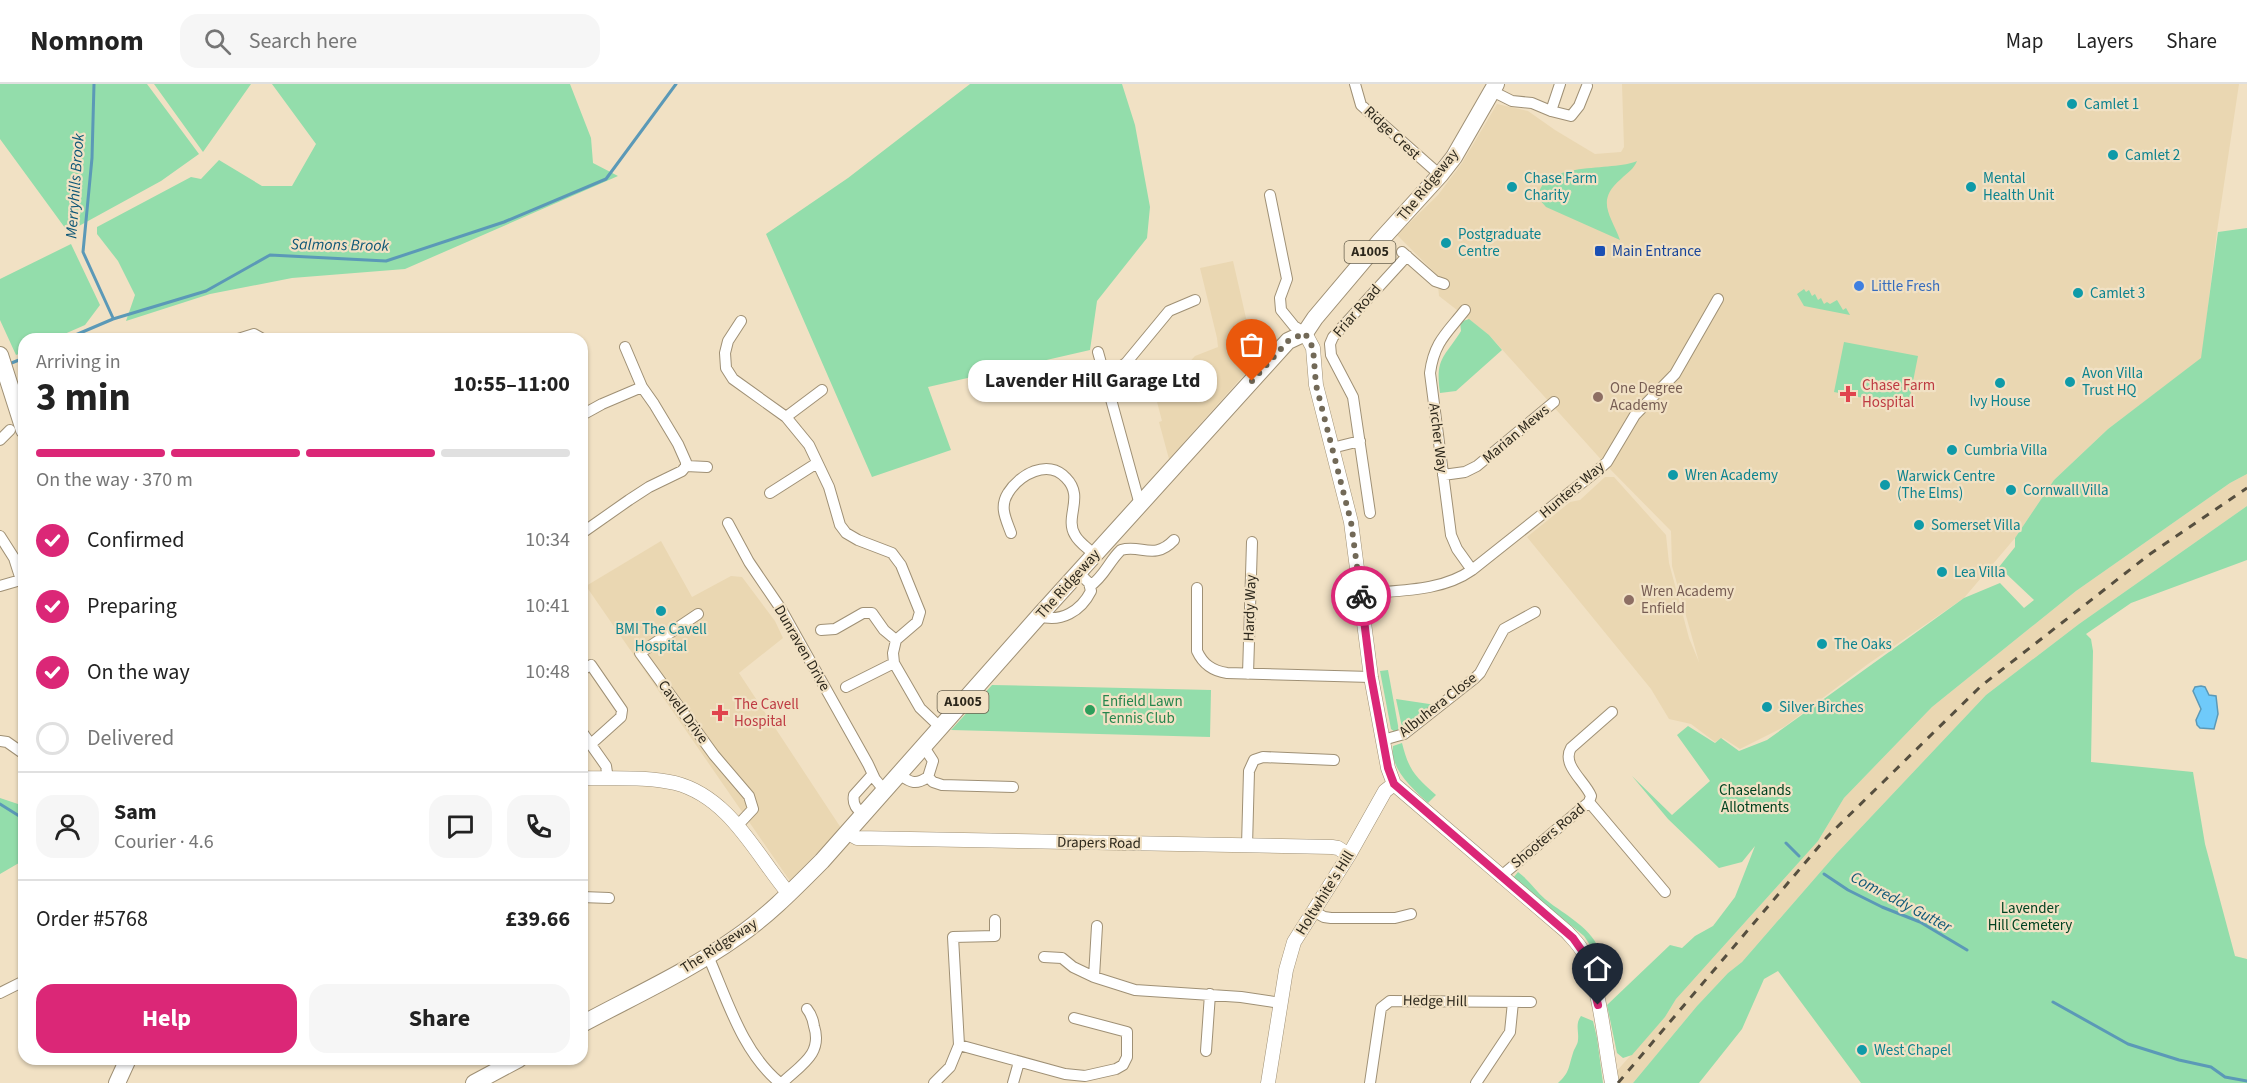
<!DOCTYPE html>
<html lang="en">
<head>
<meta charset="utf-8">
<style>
  body { margin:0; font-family:"Source Sans 3",sans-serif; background:#f6f6f6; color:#222; height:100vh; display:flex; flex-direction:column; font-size:22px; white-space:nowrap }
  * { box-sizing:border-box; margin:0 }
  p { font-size:20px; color:#767676 }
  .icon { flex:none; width:33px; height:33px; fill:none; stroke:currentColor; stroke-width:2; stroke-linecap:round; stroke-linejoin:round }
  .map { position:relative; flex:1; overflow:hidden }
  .sheet { position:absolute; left:18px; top:249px; width:570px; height:732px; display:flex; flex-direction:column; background:#fff; border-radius:18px; box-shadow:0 2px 4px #0004 }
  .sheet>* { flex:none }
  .pin { position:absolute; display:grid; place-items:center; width:51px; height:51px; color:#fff; margin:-62px -26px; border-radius:50% 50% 50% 0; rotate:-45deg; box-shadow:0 0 6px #0007 }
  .pin .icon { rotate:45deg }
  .courier { position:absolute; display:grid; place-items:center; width:60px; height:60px; margin:-30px; border:4px solid #db2777; border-radius:50%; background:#fff; color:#222; box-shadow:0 2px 8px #0007 }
  .bubble { position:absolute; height:42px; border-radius:18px; background:#fff; box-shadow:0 2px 4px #0004; font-size:20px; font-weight:700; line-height:42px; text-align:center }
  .headline em { font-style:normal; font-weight:700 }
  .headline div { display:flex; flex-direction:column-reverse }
  .headline { display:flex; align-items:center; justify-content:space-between; height:102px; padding:0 18px }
  h1 { font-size:39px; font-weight:700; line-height:45px }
  .bar { display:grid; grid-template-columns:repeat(4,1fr); gap:9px 6px; align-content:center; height:72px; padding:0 18px }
  .bar i { height:8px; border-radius:4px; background:#e0e0e0 }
  .bar .active { background:#db2777 }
  .bar p { grid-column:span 4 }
  .line { display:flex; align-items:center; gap:15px; padding:0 18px; border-top:2px solid #e0e0e0 }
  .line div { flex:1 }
  .round { display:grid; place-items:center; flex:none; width:63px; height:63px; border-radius:18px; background:#f6f6f6 }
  ol { padding:0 18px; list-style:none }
  li { display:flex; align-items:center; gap:18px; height:66px }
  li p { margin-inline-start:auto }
  li .icon { padding:6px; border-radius:50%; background:#db2777; color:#fff; stroke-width:4 }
  li:last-child { color:#767676 }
  li i { width:33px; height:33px; border:3px solid #e0e0e0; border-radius:50% }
  .cta { display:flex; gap:12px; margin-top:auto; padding:12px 18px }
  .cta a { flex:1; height:69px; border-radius:18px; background:#db2777; color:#fff; font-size:24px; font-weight:700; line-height:69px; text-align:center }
  .cta a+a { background:#f6f6f6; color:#222 }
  header { display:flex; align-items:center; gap:36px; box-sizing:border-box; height:84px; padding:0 30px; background:#fff; border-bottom:2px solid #e0e0e0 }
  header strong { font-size:28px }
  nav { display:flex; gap:33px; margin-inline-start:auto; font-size:21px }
  .search { width:420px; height:54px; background:#f6f6f6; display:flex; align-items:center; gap:15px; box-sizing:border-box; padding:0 21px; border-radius:18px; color:#767676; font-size:22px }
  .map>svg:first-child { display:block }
  .built { fill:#ead7b2 }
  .green { fill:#93ddab }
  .water { fill:#6fcafa; stroke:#5b99b7; stroke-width:1.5 }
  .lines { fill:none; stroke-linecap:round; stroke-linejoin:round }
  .stream { stroke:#5b99b7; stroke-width:3 }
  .minor-casing { stroke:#9f9075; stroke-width:12 }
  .tertiary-casing { stroke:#9f9075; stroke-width:15 }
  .primary-casing { stroke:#9f9075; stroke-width:18 }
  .minor { stroke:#fff; stroke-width:10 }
  .tertiary { stroke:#fff; stroke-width:14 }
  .primary { stroke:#fff; stroke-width:16 }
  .rail { stroke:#564f3f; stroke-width:3; stroke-dasharray:8 8; stroke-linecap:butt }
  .done { stroke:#726957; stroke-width:6; stroke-dasharray:0 10.8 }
  .route { stroke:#db2777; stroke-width:8 }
  .culture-dot { fill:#0f9aa8; stroke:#f1e1c4; stroke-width:2 }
  .transit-dot { fill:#1a4fb4; stroke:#f1e1c4; stroke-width:2 }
  .shop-dot { fill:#3f7fe0; stroke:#f1e1c4; stroke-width:2 }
  .health-dot { fill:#e0444e; stroke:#f1e1c4; stroke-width:2 }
  .education-dot { fill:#8d6e63; stroke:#f1e1c4; stroke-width:2 }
  .leisure-dot { fill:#2e9e5b; stroke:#f1e1c4; stroke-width:2 }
  .labels { text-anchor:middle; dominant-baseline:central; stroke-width:4.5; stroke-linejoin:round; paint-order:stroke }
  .shield { fill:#f1e1c4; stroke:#68604e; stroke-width:1.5 }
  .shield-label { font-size:14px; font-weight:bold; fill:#2d281c }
  .culture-label { font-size:15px; fill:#0d838f; stroke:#f1e1c4; text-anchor:start }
  .street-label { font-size:15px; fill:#2d281c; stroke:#f1e1c4 }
  .transit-label { font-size:15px; fill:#164399; stroke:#f1e1c4; text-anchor:start }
  .shop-label { font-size:15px; fill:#366cbe; stroke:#f1e1c4; text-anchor:start }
  .health-label { font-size:15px; fill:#be3a42; stroke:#f1e1c4; text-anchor:start }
  .education-label { font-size:15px; fill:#785e54; stroke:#f1e1c4; text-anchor:start }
  .leisure-label { font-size:15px; fill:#27864d; stroke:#f1e1c4; text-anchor:start }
  .park-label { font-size:15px; fill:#004321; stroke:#f1e1c4 }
  .water-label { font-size:16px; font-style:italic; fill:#0e5777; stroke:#f1e1c4 }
</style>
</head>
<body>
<header>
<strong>Nomnom</strong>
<div class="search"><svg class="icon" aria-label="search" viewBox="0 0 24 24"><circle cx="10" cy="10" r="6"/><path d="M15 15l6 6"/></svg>Search here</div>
<nav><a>Map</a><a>Layers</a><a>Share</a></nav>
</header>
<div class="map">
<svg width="2247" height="999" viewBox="0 0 2247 999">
  <rect width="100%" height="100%" fill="#f1e1c4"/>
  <path class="built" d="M1622,0H2239L2217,147L2202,274L2108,345L2054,396L2015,454L1964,514L1868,580L1784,643L1740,665L1723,654L1715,658L1691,640L1669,635L1651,605L1527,453L1570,418L1580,416L1605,393H1614L1666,451L1669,479L1689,554L1699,578L1672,482L1671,447L1606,381L1489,251L1439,212L1437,191L1397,151L1438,111L1462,79L1497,20L1528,27L1555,46L1595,70L1621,68L1624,63Z
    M1233,177L1249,247L1254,255L1266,266L1169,375L1159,338L1162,337L1156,314L1195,272L1218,263L1217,254L1200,184Z
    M2247,390V422L2079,540L1986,611L1836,770L1742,878L1728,889L1697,922L1633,999H1606L1665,933L1676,915L1818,757L1844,714L1932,623L2076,507L2230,399Z
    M661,457L692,513L731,492L742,493L775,537L783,554L739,589L841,744L790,797L586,502Z"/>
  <path class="green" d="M0,0H147L199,70L161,97L68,148L0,55Z
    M154,0H251L203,68Z
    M272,0H570L591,54L593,79L618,92L405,185L292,194L210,210L126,237L135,211L118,177L97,150V143L191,93L201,95L219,76L262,102H292L316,60Z
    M970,0H1122L1135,41L1150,123L1147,154L1097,217L1090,266L928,303L951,366L872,393L766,150L848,94Z
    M1637,77C1634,85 1627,89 1621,95C1595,117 1611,131 1620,156L1546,123L1539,115C1537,76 1613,88 1637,77Z
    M2247,144V390L2230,399L2076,507L1932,623L1844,714L1818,757L1676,915L1665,933L1632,971L1623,974L1617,969L1607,921L1670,861L1682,864L1695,852L1713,842L1735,813L1755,762L1742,778L1719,784L1668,735L1632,692L1672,731L1710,697L1677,651L1688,642L1715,659L1721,654L1739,667L1767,656L1964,514L2000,499L2024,524L2034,516L1999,483L2015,463V454L2054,396L2108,345L2201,274L2218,148Z
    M71,160L100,221L85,241L53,255H24V268L16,271L0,236V195Z
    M1804,205L1806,208L1809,206L1812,212L1815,210L1818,216L1821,214L1824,220L1827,218L1830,220L1837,216L1843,226L1846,224L1850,231L1804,222L1797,210Z
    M1469,235L1489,251L1502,266L1456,307L1440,309C1435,274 1444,274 1461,247L1460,238Z
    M1844,258L1918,272L1908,323L1834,308Z
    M2247,422V476L2131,519L2086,550L2091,555L2093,567L2091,678L2193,688L2205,760L2235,872L2247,875V999H1861L1778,887L1764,895L1742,945L1699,999H1633L1697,922L1728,889L1742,878L1836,770L1986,611L2079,540Z
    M1388,586L1399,647L1395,648L1391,645L1380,587Z
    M992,601L1211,606L1210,653L951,646Z
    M1396,615L1436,621L1403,648Z
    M1402,659C1409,687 1415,692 1436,711L1428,719C1413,705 1389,684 1393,662Z
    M0,714L24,722V776L0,790Z
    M1518,788C1528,795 1536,807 1545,815C1567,833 1591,842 1602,871L1596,876L1590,861L1584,852L1513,794Z
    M1581,932L1593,937L1597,954L1603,999H1558C1570,988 1568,984 1573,969C1574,965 1578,960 1578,956C1579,947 1575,940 1581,932Z"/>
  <path class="water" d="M2201,602L2205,603L2209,611L2216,612L2218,630L2214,645L2200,644L2197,641L2196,636L2201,625L2193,607L2195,603Z"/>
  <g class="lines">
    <path class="stream" d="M94,0L92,74L83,168L113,234
      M66,255L113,235L206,207L270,171L386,177L504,138L606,95L676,0
      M9,280L24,274
      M0,720L24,735
      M1786,759L1799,772
      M1824,790L1848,806L1882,823L1920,838L1967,866
      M2053,918L2128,960L2179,976L2211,983L2225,993L2247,997"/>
    <g class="minor-casing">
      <path id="minor" d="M1355,0L1361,21L1440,91
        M1492,7L1512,17L1532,19L1551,27L1571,32L1579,22L1587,2
        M1551,27L1560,0
        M1270,111L1287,195L1280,214L1281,226L1294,242L1305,249
        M1402,168L1435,197L1444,200
        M1465,226C1447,249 1434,258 1430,289L1451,451L1457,465L1472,486
        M741,237L728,257L725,269L726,284L733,295L786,333L809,361L829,403L840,441L846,449L858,456L892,469L901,481L920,528L917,538L896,556L893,569L894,579L920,624L941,644
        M238,255L254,250L263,255
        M1098,268L1140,421
        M1104,288L1120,283L1126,279L1169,227L1195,216
        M582,331L602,320L642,303
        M786,333L822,306
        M0,356L10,346
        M1332,364L1360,357
        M686,382L707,383
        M1443,391L1465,388L1477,382L1554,318
        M770,409L817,379
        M1370,429L1353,313L1331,271L1330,260L1333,253L1407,172
        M728,439L749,478L781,525L868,680L875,695L885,707
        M582,449L629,416L649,403L682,387L686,382V378L678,360L654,320L642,303L625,263
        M1011,449C1006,435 999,423 1008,409C1019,391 1048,374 1066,394C1085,413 1064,433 1075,451C1079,459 1089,465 1095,471
        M0,452L14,474L21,496
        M0,502L24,495
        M1090,502C1104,493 1109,477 1121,466C1141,460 1154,477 1174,456
        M1197,504V567C1203,580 1212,587 1227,589L1371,593
        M1361,510C1398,506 1441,508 1472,486L1598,386L1607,378L1635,331L1675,290L1718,215
        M698,530L640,569L714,671L749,712L753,725L738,741
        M1039,532C1061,539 1081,527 1091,507L1089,499L1079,489
        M821,546L835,545L863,529H872L884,546L896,556
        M582,586L591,581L622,626L621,633L591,660
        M1248,590L1252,458
        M846,603L894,579
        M582,648L606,682L608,695
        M1383,656L1404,650L1475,594L1480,589L1504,545L1535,528
        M0,657L7,658L24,670
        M900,691C911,699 916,701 928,693L933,677L924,663
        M928,693L933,698L942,701L1013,703
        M1589,718L1665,808
        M864,731C857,725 852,721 854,711L872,691
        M1247,762L1249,687L1254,676L1263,673L1334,676
        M1500,793L1589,718L1591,712C1585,697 1561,681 1571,664L1612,628
        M582,813L609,814
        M1313,827L1324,833L1331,834H1395L1411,830
        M708,872C727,915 742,968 780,999
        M1044,873L1062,874L1073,883L1094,893L1135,906L1241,913L1281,919
        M1094,893L1097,842
        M0,909L24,897
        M959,961L1065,990L1085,992L1116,985L1123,981L1127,973V948L1074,934
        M1206,967L1210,910
        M782,999C801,981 823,970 814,942C813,935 811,930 807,925
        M934,999L950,983L959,961L953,853L995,852V836
        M1013,999L1019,978
        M1370,999L1381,924L1390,917L1531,918
        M1476,999L1510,948L1513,918"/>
    </g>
    <g class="tertiary-casing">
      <path id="tertiary" d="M1305,249L1313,264L1316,301L1351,438L1371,593L1388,684L1394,700L1567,848C1573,855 1580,861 1584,870C1600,903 1605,962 1612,999
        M582,694C612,695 646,692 675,699C730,713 756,771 789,810
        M848,749L857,754L1332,763L1338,764L1349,771
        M1268,999L1286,886L1294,858L1349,771L1385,707L1394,700"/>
    </g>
    <g class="primary-casing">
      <path id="primary" d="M0,271L24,346
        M582,940C634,912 689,887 737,853C769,831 795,804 822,777L1039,532L1288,257L1305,249L1315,234L1380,157L1440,91L1454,73L1496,0
        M117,999L128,975
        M474,999L519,975"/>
    </g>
    <use href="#minor" class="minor"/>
    <use href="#tertiary" class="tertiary"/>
    <use href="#primary" class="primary"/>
    <path class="rail" d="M1618,999L1827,753L1981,602L2150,470L2247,404"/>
  </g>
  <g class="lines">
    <path class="done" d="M1252,297L1288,257L1305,249L1313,264L1316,301L1351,438L1361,512"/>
    <path class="route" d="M1361,512L1371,592L1388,684L1394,700L1573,854L1585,871L1598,921"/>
  </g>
  <g class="culture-dot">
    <circle cx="2072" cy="20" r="6"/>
    <circle cx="2113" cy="71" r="6"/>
    <circle cx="1512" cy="103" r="6"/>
    <circle cx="1971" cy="103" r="6"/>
    <circle cx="1446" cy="159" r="6"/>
    <circle cx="2078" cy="209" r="6"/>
    <circle cx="2070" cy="298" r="6"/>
    <circle cx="2000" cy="299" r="6"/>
    <circle cx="1952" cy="366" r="6"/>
    <circle cx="1673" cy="391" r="6"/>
    <circle cx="1885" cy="401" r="6"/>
    <circle cx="2011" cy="406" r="6"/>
    <circle cx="1919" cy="441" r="6"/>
    <circle cx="1942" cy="488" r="6"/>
    <circle cx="661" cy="527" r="6"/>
    <circle cx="1822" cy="560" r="6"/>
    <circle cx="1767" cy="623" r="6"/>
    <circle cx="1862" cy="966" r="6"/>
  </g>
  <rect class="transit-dot" x="1594" y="161" width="12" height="12" rx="3"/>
  <circle class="shop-dot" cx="1859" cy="202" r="6"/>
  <g class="health-dot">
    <path d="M1845 301h6v6h6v6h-6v6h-6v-6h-6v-6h6z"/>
    <path d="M717 620h6v6h6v6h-6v6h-6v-6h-6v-6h6z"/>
  </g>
  <g class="education-dot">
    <circle cx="1598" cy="313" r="6"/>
    <circle cx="1629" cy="516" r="6"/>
  </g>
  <circle class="leisure-dot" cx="1090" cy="626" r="6"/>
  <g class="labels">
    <g class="shield">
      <rect x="1344.5" y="157" width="51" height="22" rx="4.5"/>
      <rect x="937.5" y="607" width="51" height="22" rx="4.5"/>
    </g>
    <g class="shield-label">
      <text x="1370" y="168">A1005</text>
      <text x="963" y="618">A1005</text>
    </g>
    <g class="culture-label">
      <text x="2084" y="20">Camlet 1</text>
      <text x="2125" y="71">Camlet 2</text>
      <text x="1524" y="94">Chase Farm<tspan x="1524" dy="17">Charity</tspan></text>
      <text x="1983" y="94">Mental<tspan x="1983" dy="17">Health Unit</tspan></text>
      <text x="1458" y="150">Postgraduate<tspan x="1458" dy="17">Centre</tspan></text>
      <text x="2090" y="209">Camlet 3</text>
      <text x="2082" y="289">Avon Villa<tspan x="2082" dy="17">Trust HQ</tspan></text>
      <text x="2000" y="317" text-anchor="middle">Ivy House</text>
      <text x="1964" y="366">Cumbria Villa</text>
      <text x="1685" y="391">Wren Academy</text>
      <text x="1897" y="392">Warwick Centre<tspan x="1897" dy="17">(The Elms)</tspan></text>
      <text x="2023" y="406">Cornwall Villa</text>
      <text x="1931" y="441">Somerset Villa</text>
      <text x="1954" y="488">Lea Villa</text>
      <text x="661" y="545" text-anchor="middle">BMI The Cavell<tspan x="661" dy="17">Hospital</tspan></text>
      <text x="1834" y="560">The Oaks</text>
      <text x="1779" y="623">Silver Birches</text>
      <text x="1874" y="966">West Chapel</text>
    </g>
    <g class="street-label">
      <text transform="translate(1392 49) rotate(43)">Ridge Crest</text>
      <text transform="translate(1428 101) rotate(-51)">The Ridgeway</text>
      <text transform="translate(1357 227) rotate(-49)">Friar Road</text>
      <text transform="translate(1516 350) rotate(-40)">Marian Mews</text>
      <text transform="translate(1438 354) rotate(83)">Archer Way</text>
      <text transform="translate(1572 406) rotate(-40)">Hunters Way</text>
      <text transform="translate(1068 500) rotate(-48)">The Ridgeway</text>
      <text transform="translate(1250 524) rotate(-88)">Hardy Way</text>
      <text transform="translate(802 564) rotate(60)">Dunraven Drive</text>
      <text transform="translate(1438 621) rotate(-38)">Albuhera Close</text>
      <text transform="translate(683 628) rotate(54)">Cavell Drive</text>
      <text transform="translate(1548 752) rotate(-40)">Shooters Road</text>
      <text transform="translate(1099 759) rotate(1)">Drapers Road</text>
      <text transform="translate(1325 809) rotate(-58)">Holtwhite's Hill</text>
      <text transform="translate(719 862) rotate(-33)">The Ridgeway</text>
      <text transform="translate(1435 917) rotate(1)">Hedge Hill</text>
    </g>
    <g class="transit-label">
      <text x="1612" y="167">Main Entrance</text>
    </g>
    <g class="shop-label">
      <text x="1871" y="202">Little Fresh</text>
    </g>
    <g class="health-label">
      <text x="1862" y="301">Chase Farm<tspan x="1862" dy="17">Hospital</tspan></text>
      <text x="734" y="620">The Cavell<tspan x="734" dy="17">Hospital</tspan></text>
    </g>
    <g class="education-label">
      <text x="1610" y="304">One Degree<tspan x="1610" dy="17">Academy</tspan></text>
      <text x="1641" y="507">Wren Academy<tspan x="1641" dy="17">Enfield</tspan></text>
    </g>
    <g class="leisure-label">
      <text x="1102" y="617">Enfield Lawn<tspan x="1102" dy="17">Tennis Club</tspan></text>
    </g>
    <g class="park-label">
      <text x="1755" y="706">Chaselands<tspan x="1755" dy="17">Allotments</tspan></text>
      <text x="2030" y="824">Lavender<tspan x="2030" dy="17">Hill Cemetery</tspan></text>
    </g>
    <g class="water-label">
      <text transform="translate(75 102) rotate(-86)">Merryhills Brook</text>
      <text transform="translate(340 161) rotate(1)">Salmons Brook</text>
      <text transform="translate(1901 818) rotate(28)">Comreddy Gutter</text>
    </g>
  </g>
</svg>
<div class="pin" style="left:1252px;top:297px;background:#ea580c"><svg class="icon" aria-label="bag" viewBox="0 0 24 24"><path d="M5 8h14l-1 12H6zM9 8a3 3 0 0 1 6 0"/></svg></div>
<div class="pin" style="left:1598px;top:921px;background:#1f2937"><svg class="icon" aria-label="home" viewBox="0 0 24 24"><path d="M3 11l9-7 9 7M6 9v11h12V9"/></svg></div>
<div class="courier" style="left:1361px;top:512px"><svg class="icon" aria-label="bike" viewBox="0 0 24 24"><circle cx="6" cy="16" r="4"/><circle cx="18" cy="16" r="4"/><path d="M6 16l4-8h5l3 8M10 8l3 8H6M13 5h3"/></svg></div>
<div class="bubble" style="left:968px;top:276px;width:249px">Lavender Hill Garage Ltd</div>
<section class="sheet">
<div class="headline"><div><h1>3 min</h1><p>Arriving in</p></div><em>10:55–11:00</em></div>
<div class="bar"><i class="active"></i><i class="active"></i><i class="active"></i><i></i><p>On the way · 370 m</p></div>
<ol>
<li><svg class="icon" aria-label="check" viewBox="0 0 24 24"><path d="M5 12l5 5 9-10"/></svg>Confirmed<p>10:34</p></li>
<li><svg class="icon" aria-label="check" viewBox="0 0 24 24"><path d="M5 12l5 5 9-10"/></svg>Preparing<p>10:41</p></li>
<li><svg class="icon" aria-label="check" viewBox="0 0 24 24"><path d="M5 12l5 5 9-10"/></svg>On the way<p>10:48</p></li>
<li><i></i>Delivered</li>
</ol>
<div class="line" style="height:108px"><a class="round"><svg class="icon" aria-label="person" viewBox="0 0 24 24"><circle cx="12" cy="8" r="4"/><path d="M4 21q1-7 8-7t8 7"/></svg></a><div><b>Sam</b><p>Courier · 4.6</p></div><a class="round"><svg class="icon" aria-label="chat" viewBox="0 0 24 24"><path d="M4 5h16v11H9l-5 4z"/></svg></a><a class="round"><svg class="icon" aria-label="phone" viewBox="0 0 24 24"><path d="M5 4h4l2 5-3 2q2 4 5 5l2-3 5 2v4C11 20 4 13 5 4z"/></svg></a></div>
<div class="line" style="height:78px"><div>Order #5768</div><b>£39.66</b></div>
<div class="cta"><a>Help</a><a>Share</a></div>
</section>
</div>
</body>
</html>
